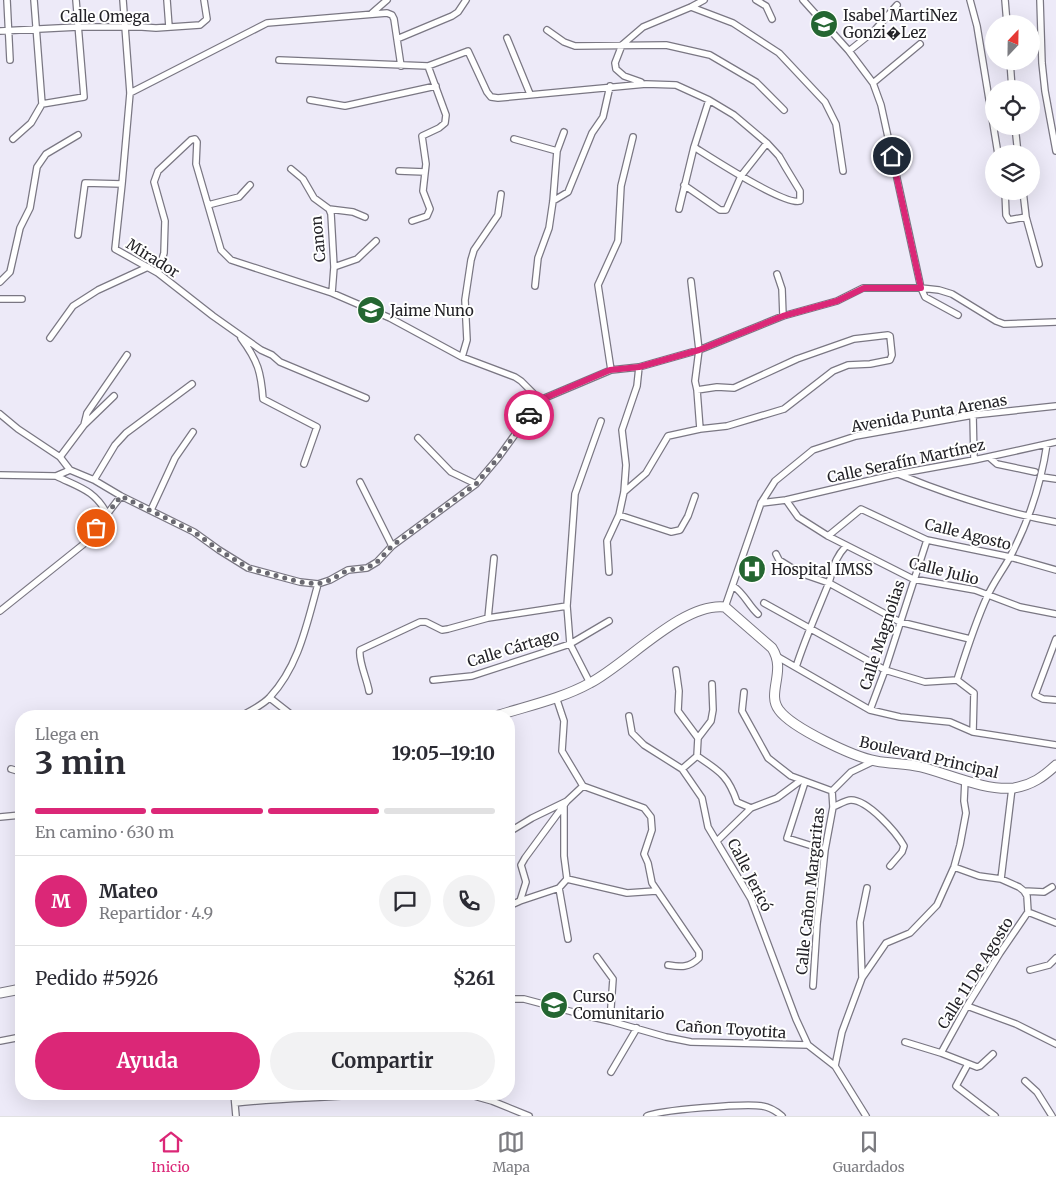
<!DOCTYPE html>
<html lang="es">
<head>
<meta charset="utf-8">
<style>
  body { margin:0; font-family:Merriweather,serif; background:#f2f2f3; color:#2b2b33; height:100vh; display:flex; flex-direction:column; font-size:19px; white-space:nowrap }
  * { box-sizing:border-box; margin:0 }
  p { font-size:16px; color:#7c7c81 }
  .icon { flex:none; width:28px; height:28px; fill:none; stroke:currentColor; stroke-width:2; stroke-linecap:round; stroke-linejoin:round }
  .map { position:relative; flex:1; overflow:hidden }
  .panel { position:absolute; left:15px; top:710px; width:500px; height:390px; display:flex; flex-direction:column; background:#fff; border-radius:20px; box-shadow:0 5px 20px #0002 }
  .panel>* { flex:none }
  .needle { width:32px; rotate:22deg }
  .tools { position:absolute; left:985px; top:15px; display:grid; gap:10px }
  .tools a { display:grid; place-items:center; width:55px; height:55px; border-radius:50%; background:#fff; box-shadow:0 5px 20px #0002; font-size:25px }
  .pin { position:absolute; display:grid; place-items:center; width:42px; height:42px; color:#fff; margin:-21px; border:2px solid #fff; border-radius:50%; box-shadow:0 1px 5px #0007 }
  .courier { position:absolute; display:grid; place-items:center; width:50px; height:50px; margin:-25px; border:4px solid #db2777; border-radius:50%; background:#fff; color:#222; box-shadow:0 1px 6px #0007 }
  .headline em { font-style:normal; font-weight:700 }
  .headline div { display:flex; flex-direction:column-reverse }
  .headline { display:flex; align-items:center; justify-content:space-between; height:85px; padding:0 20px }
  h1 { font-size:32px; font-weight:700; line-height:38px }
  .bar { display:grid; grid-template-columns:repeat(4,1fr); gap:8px 5px; align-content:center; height:60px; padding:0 20px }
  .bar i { height:6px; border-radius:4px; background:#e1e1e2 }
  .bar .active { background:#db2777 }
  .bar p { grid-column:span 4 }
  .line { display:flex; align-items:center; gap:12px; padding:0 20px; border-top:1px solid #e1e1e2 }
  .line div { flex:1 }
  .round { display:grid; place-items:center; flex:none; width:52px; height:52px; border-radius:26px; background:#f2f2f3 }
  .primary-button { display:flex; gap:10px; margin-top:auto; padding:10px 20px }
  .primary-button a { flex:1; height:58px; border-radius:30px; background:#db2777; color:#fff; font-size:20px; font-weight:700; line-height:58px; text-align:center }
  .primary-button a+a { background:#f2f2f3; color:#2b2b33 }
  .menu { display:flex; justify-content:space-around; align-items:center; height:70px; border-top:1px solid #e1e1e2; background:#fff; font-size:14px; color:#7c7c81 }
  .menu a { display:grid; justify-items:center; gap:2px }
  .menu .active { color:#db2777 }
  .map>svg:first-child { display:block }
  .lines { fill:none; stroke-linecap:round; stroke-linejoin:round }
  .street-casing { stroke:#7a7783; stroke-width:8 }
  .secondary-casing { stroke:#7a7783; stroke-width:11 }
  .street { stroke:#fff; stroke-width:5.5 }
  .secondary { stroke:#fff; stroke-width:9 }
  .done { stroke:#6a6971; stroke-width:5; stroke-dasharray:0 9 }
  .route { stroke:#db2777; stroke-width:6 }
  .labels { text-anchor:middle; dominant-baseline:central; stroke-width:4; stroke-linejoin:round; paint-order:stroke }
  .poi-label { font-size:15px; fill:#242328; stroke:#fff; text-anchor:start }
  .street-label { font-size:15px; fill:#242328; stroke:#fff }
</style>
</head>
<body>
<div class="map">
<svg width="1056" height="1116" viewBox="0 0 1056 1116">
  <rect width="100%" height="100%" fill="#edeaf8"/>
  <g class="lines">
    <g class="street-casing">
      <path id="street" d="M7,0L10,60
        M34,0L42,104
        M123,0L130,93L122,184L115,249L158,273L213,316L261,350L272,355L280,362L366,398
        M167,0L169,27
        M756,0L766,6L772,19
        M803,0L849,51L873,83L881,105L921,288L925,297L958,315
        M970,0L977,26L998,154
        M1005,0L1007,24
        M1040,0L1042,63L1045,91L1056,151
        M691,7L733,23L779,53L825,102L836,124L843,171
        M372,13L387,0
        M547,30L564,42L575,46L666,45L710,55L756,82L784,110
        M0,31L78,27H142L156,28L200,25L207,19L204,0
        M507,38L530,94
        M397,39L452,16L458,12L466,0
        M849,51L874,31L897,5
        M279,60L428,66L468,51L487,92L491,97L498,98L646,84L676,85L709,100L734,115L767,143L779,156L786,168L800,191V201C785,206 710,157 694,147
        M1010,61L1012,89
        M641,82L624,76L616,69L615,63L622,45L643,27L691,7L704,0
        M873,83L920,44
        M130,93L267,23L387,13L392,15L394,19L401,66
        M310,100L345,106L436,86
        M42,104L84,97L76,0
        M1015,126L1018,154
        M13,139L31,123L42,104
        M514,139L557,151
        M291,169L303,179L314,198L329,209L331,214L334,267L332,293
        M399,171L425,172
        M684,185L720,210H726L741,176L767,143
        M1005,191L1006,215L1009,220L1026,217
        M1023,191L1026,217L1039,264
        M553,201L568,192L592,133L603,117L610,86
        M208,205L239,197L250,185
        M329,209L353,212L365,217
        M679,209L694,147L709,100
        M412,221L427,216L430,209L423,191L426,164L422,136L439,128L445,123L446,115L428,66
        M78,235L85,183L122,184
        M334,267L357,259L376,241
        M158,273L164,253L165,221L154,182L158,171L191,140L195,139L197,142L196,164L221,250L231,260L332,293L390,318L462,357L515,377L521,381L540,400
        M777,274L782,289L783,316
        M691,281L699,350L695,381L697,390L700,429
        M0,282L10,272L20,228L30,208L37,167L46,154L78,135
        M535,286L538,258L549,228L553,201L557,151L564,132
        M0,299H22
        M50,338L73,306L98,290L148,267
        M241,338C258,361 261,372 263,399L317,427L304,464
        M462,357L467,340L465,300L471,260L474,250L498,215L501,194
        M611,370L598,285L618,241L621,186L633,137
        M540,400L611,370L639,367L699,350L783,316L837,301L863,288H921L939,290L952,294L996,321L1004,324L1056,322
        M0,414L18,429L60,457L70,470L94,480L121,496L194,532L219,550L248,568L300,582L318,584L330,580L348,570L367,568L377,562L392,546L476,484L498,458L540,400
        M973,415L974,460
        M84,425L87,413L127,355
        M418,438L451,472L476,484
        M60,457L84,425L114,396
        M989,457L997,464L1035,472
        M898,474C949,495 1002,512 1056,522
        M0,475L56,476L70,470
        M56,476C78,487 95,490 107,514
        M1042,477L1056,479
        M94,480L115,445L126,433L192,384
        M360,482L392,546
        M624,492L646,473L668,436L700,429L727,426L784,409L833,371L848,365L870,364L890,360L892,355L890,336L888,335L854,339L797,359L734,388L717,387L697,390
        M786,500L798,517L828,536L913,579L975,590L1020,607L1056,614
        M761,503L786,500L897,474L974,460L1056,442
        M151,510L175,458L193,432
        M619,515L671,532L680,530L688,516L695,496
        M828,536L861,509L927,540L1010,557L1056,570
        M776,554L779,560L800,573L829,583L900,622L970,639
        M609,572L607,541L619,515L624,492L626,465L622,430L637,386L639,367
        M733,586C745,594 748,605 758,614
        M764,603L885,670L925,682L957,680
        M725,607L761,503L775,481L813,450L856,436L973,415L1056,406
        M0,611L85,543L121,496
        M488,618L494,558
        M1056,639L1035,695L1043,699L1056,700
        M778,657L870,710L900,717L950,722L973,732L1056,745
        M796,667C805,639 817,612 828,585C834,569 833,560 846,546
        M676,670L679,691L678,711L698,738
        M433,680L472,676L570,644L609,621
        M957,680C966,652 975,623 987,597C993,583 1003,570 1010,557C1029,521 1041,484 1047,444
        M957,680L974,693L973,732
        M590,683L570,644L567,606L575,494L601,421
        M369,691C367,679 358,660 360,650L420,622H426L442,630L448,629L488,618L567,606
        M744,692L742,711L768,758L791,776L832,791
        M556,697L564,721L562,751L583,786
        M270,698L293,716
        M870,710L885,670L927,540
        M241,716C250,711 263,705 270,697C299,666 307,623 318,584
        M629,716L632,733L644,745L682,769L702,798L708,827L751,899L796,1019L808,1045L835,1066L866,1116
        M697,756C719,771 728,775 737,802L751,808
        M11,769L21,772
        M682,769L697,756L698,738L711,721L713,710L712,684
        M805,782L787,838L825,850
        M583,786L644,808L651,817L652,830L644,854L648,863L652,883L699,952V958C689,968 681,967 668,965
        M564,806V856L567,879
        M833,807C838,805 846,800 851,800C868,800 896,832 904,846L902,852L890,866
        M0,817L21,815
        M509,832L532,818L567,801L583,786
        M717,841L751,808L777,798L800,781
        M1001,879L1012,788
        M559,888L568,939
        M1024,891L1044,892L1052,887
        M520,901L526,882L521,865L525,858L567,801
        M509,902L511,905L520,901L559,888L567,879L627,893L656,891
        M1028,912L1056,923
        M597,957L613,979L610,1021
        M1030,970L1049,965L1056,958
        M862,978L860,922L867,888
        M813,986L817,924L825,850L833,807L832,791L851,772L874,761
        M509,999H524L588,1016L610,1021L666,1037L691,1042L808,1045
        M967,1006L1016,1024L1056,1044
        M0,1041L21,1037
        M905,1042L941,1053L977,1067L980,1066L993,1054
        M941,1053L967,1006L1000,953L1028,912L1027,896L1024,891L1019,887L1001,879L979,876L954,867
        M968,1064L956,1086L995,1116
        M835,1066L842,1032L862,978L886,943L910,933L937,905L954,867L960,845L966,813L964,801L965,780
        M611,1072L637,1028
        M1025,1081L1037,1092L1052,1116
        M234,1094L236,1116
        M467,1094L492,1101L529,1116
        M235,1103C280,1098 325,1098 370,1094
        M647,1116C659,1110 746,1103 762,1106C769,1107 776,1111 782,1116"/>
    </g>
    <g class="secondary-casing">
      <path id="secondary" d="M496,716C527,706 561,699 590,683C627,664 682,602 725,607L772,648C787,671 766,693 779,710C792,728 854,757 876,761C891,764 906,763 921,767C949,774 985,791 1014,788C1032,785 1043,777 1056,765
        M0,993L21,989"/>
    </g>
    <use href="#street" class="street"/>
    <use href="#secondary" class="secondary"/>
  </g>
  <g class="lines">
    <path class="done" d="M96,528L121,496L194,532L219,550L248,568L300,582L318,584L330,580L348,570L367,568L377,562L392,546L476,484L498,458L529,415"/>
    <path class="route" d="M529,415L540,400L610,370L639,367L699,350L783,316L837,301L864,288H921L892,156"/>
  </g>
  <defs>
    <g id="school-disc" transform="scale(1.4375)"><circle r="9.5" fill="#246631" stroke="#fff"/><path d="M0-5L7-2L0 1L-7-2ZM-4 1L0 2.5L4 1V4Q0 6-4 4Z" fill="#fff"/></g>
    <g id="hospital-disc" transform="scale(1.4375)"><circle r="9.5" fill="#246631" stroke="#fff"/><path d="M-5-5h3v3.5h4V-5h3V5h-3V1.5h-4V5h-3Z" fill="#fff"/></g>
  </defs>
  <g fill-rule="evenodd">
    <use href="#school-disc" x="824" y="24"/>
    <use href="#school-disc" x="371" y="310"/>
    <use href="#hospital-disc" x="752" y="569"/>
    <use href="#school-disc" x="554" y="1005"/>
  </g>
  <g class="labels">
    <g class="poi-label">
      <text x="843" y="15">Isabel MartiNez<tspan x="843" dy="17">Gonzi�Lez</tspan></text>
      <text x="390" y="310">Jaime Nuno</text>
      <text x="771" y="569">Hospital IMSS</text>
      <text x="573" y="996">Curso<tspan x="573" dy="17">Comunitario</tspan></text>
    </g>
    <g class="street-label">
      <text x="105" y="16">Calle Omega</text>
      <text transform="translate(318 239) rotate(-95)">Canon</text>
      <text transform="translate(153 258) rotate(32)">Mirador</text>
      <text transform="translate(929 413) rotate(-10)">Avenida Punta Arenas</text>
      <text transform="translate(906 461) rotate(-12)">Calle Serafín Martínez</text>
      <text transform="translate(968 534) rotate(14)">Calle Agosto</text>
      <text transform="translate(944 571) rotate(14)">Calle Julio</text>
      <text transform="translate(882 635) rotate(-72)">Calle Magnolias</text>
      <text transform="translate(513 648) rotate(-17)">Calle Cártago</text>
      <text transform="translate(929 757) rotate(13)">Boulevard Principal</text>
      <text transform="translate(750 875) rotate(63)">Calle Jericó</text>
      <text transform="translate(810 891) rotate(-84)">Calle Cañon Margaritas</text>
      <text transform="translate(975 973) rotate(-58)">Calle 11 De Agosto</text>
      <text transform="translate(731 1029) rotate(4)">Cañon Toyotita</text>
    </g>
  </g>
</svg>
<div class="tools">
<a><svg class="needle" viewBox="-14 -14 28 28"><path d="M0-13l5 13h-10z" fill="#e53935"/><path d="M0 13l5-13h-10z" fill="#7c7c81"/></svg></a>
<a><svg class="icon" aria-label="locate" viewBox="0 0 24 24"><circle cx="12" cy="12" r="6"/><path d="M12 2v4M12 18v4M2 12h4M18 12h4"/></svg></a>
<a><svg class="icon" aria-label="layers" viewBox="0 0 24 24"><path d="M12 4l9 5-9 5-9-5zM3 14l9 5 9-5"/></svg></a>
</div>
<div class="pin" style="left:96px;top:528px;background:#ea580c"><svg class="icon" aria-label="bag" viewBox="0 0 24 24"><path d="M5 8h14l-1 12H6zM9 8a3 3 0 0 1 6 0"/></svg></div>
<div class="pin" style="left:892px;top:156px;background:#1f2937"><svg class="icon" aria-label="home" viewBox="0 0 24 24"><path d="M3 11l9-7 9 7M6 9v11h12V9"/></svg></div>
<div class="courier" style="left:529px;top:415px"><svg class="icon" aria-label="car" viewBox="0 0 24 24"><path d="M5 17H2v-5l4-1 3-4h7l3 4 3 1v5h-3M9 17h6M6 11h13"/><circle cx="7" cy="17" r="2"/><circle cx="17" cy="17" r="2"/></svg></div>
<section class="panel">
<div class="headline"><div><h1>3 min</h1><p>Llega en</p></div><em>19:05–19:10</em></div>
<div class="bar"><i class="active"></i><i class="active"></i><i class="active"></i><i></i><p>En camino · 630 m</p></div>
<div class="line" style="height:90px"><b class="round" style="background:#db2777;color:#fff">M</b><div><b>Mateo</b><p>Repartidor · 4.9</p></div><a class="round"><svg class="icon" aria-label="chat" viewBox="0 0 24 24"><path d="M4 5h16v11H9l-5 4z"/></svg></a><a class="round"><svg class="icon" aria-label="phone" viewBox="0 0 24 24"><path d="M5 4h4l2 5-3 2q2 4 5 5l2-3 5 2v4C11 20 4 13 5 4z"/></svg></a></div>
<div class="line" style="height:65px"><div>Pedido #5926</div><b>$261</b></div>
<div class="primary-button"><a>Ayuda</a><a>Compartir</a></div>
</section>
</div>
<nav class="menu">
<a class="active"><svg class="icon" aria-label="home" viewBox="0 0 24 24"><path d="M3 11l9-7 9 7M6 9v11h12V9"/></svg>Inicio</a>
<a><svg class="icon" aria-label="map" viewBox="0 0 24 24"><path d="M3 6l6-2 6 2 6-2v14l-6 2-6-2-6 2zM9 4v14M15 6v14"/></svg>Mapa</a>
<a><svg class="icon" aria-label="saved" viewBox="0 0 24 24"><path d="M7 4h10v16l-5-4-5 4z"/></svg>Guardados</a>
</nav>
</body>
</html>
